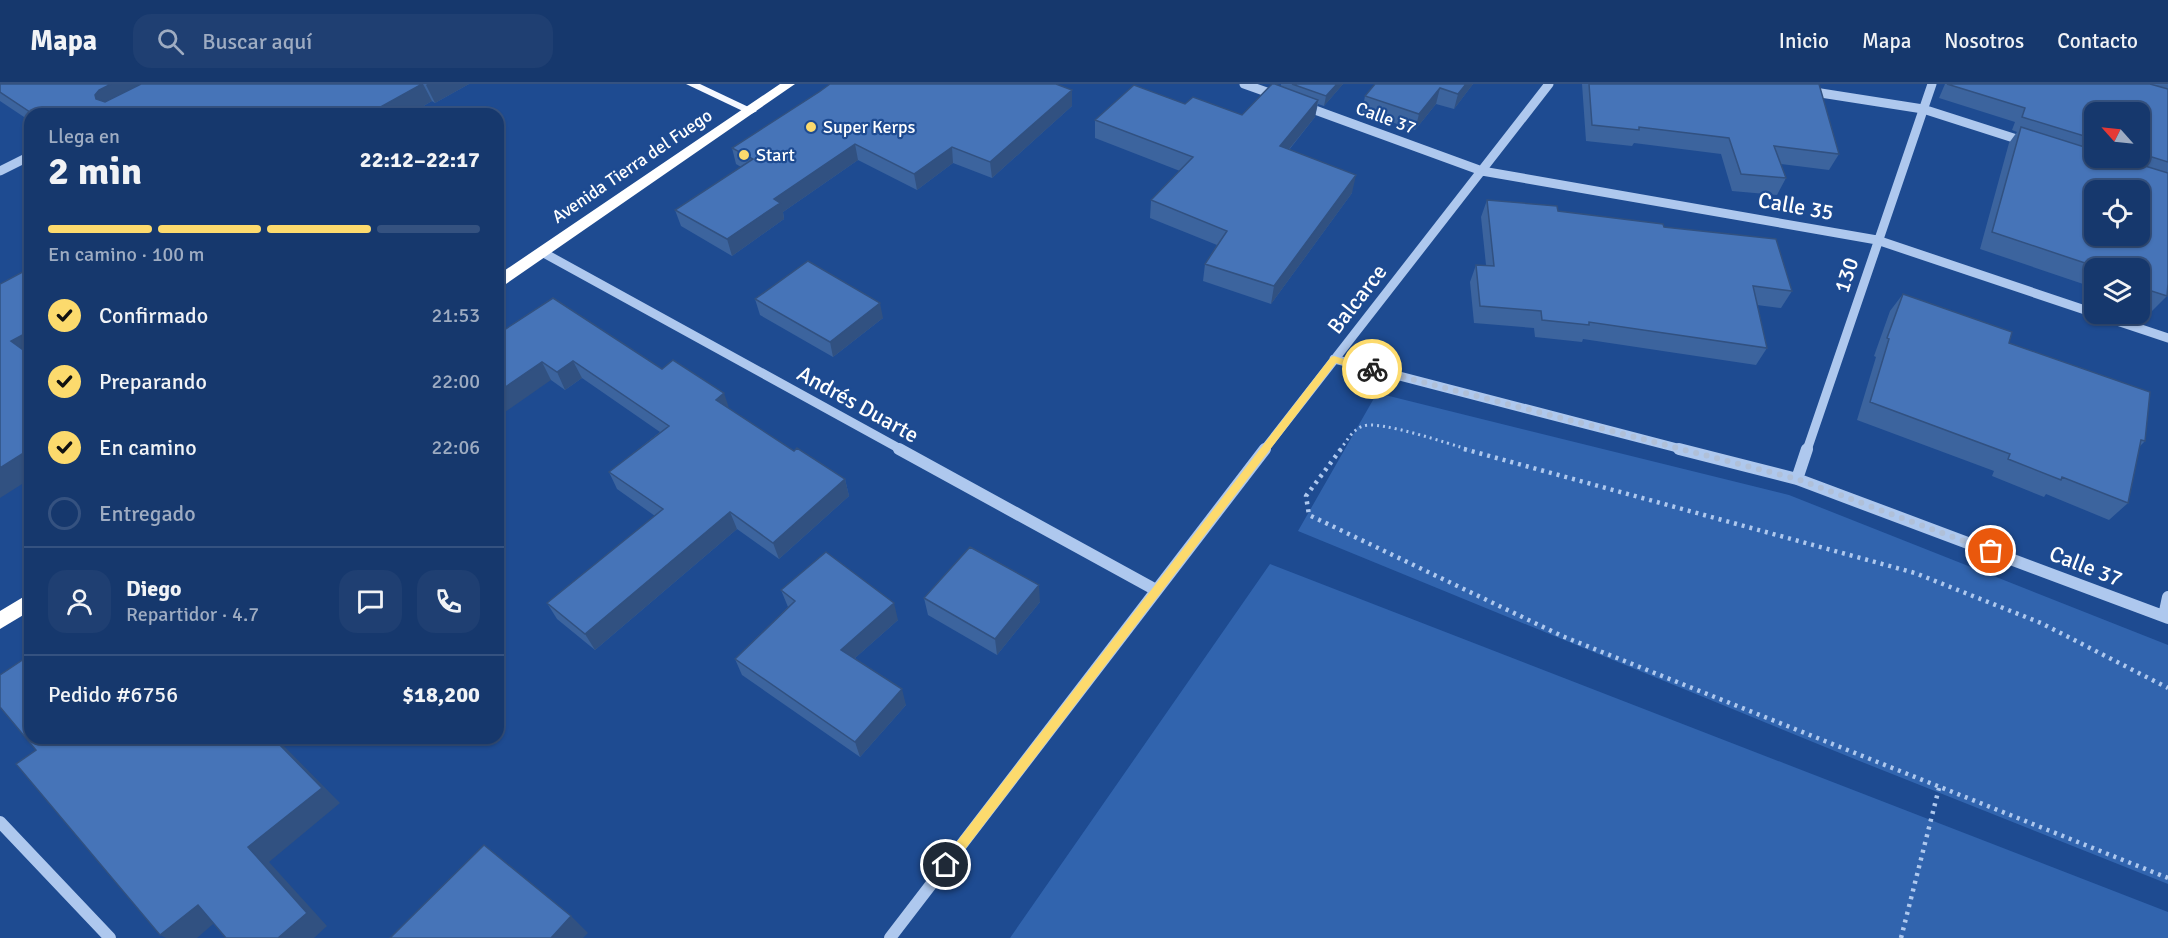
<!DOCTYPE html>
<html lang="es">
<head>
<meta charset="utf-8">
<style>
  body { margin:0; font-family:Signika,sans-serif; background:#1f3f72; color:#f1f3f6; height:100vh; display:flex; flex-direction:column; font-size:22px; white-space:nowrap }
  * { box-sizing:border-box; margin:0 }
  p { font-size:20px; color:#9eacc2 }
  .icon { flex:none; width:33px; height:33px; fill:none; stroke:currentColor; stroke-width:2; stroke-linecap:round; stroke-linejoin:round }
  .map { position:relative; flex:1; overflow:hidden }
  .sheet { position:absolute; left:24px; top:24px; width:480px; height:636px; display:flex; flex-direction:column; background:#16386d; border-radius:18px; box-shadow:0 2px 4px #0004,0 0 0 2px #355280 }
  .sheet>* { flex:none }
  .needle { width:39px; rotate:297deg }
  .buttons { position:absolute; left:2084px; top:18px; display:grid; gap:12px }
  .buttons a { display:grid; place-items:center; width:66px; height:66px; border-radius:12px; background:#16386d; box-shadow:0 2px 4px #0004,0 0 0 2px #355280; font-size:30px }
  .pin { position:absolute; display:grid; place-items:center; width:51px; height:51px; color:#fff; margin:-26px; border:3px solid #fff; border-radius:50%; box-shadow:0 2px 6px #0007 }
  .courier { position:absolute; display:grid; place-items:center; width:60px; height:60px; margin:-30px; border:4px solid #fcda6d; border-radius:50%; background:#fff; color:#222; box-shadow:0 2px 8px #0007 }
  .head em { font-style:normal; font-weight:700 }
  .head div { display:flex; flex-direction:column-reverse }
  .head { display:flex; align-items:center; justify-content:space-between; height:102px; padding:0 24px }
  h1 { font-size:39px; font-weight:700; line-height:45px }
  .bar { display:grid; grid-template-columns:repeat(4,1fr); gap:9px 6px; align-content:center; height:72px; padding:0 24px }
  .bar i { height:8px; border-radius:4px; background:#355280 }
  .bar .active { background:#fcda6d }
  .bar p { grid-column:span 4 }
  .line { display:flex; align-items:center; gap:15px; padding:0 24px; border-top:2px solid #355280 }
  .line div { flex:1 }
  .round { display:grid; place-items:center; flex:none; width:63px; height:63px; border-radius:18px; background:#1f3f72 }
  ol { padding:0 24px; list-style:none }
  li { display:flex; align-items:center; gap:18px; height:66px }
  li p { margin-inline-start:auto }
  li .icon { padding:6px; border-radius:50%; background:#fcda6d; color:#111; stroke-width:4 }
  li:last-child { color:#9eacc2 }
  li i { width:33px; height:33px; border:3px solid #355280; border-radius:50% }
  header { display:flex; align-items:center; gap:36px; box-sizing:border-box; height:84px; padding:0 30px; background:#16386d; border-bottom:2px solid #355280 }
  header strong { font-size:28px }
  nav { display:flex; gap:33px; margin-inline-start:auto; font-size:21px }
  .search { width:420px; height:54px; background:#1f3f72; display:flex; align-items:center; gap:15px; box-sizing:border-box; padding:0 21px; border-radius:18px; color:#9eacc2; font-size:22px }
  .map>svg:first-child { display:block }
  .green { fill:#3164ae }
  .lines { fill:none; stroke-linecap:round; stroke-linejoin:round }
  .path-far1 { stroke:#aec8ee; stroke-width:3; stroke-dasharray:2 4; stroke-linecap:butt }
  .path { stroke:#aec8ee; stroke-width:4.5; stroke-dasharray:3 5; stroke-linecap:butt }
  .minor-far1 { stroke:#aec8ee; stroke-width:9 }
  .minor { stroke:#aec8ee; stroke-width:12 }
  .major { fill:#f5f8ff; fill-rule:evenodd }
  .highway { fill:#fff; fill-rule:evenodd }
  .wall { fill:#3c649e; fill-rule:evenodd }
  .shaded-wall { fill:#315181 }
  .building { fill:#4674b8; stroke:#315181; stroke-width:1.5; fill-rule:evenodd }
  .route { fill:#fcda6d }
  .done { stroke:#b0c0d8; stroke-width:6; stroke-dasharray:0 10.8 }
  .poi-dot { fill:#fcda6d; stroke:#1e4b91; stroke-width:2 }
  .labels { text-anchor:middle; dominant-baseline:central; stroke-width:4.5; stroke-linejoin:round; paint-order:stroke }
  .far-street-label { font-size:18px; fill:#fff; stroke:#1e4b91 }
  .far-poi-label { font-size:18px; fill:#fff; stroke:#1e4b91; text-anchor:start }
  .street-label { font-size:22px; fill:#fff; stroke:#1e4b91 }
</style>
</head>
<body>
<header>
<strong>Mapa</strong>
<div class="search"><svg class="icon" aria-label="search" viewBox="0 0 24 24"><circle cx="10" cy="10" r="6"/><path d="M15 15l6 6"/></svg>Buscar aquí</div>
<nav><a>Inicio</a><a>Mapa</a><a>Nosotros</a><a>Contacto</a></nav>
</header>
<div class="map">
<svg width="2168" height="854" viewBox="0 0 2168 854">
  <rect width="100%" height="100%" fill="#1e4b91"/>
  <path class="green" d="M1377,309L1789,411L2168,561V800L1857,676L1298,447Z
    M1270,480L2168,828V854H1010Z"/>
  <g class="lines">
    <path class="path-far1" d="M1340,366C1346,358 1353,345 1363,342C1380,336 1449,360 1470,366"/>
    <path class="path" d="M1341,365L1306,412L1309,431L1562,552L2168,794
      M1464,365L1915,489L2041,539L2168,604
      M1901,854L1939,704"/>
    <path class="minor-far1" d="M1244,0L1278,12
      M1808,7L1923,25L2026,58
      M1304,22L1482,87L1877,156L2094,229
      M0,87L30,72
      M542,168L902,366
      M2096,230L2168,254
      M1334,275L1685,366
      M1264,366L1549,0
      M1807,366L1932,0"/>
    <path class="minor" d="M899,365L1156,506
      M1679,365L1797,395L2168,534
      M1797,395L1807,365
      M2164,532L2168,513
      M0,738L110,854
      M890,854L1265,365"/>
    <path class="major" d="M686,0H700L757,27L751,30L747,29Z"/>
    <path class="highway" d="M780,0H795L503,202L498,203V191Z
      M30,509V527L0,545V527Z"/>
  </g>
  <path class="wall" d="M0,0H469L435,19L432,17L410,30H30V37L0,17Z
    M1281,0H1343L1324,22L1318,20L1315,33L1289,66L1352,109L1271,220L1203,197L1205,180L1217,161L1150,134L1151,116L1180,87L1095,54V36L1185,20L1242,31L1281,2Z
    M1375,0H1473L1454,25L1436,20L1415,46L1362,28L1365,12Z
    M1582,0H1819L1839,70L1829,86L1781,80L1786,94L1777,111L1732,107L1721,70L1634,59L1632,62L1586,57Z
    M1945,0H2168V200L2167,212L2151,228L2139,225V184H2094V210L2091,209L2092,203L1980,165L2009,59L2017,48L2012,46L2015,38L1939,14ZM2094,28H2139V74H2094Z
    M1072,6V22L992,94L953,79L917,106L858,76L783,128L784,135L732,172L681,142L675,126L741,83L736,80L732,64Z
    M1487,116L1664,143L1792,207L1781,224L1757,221L1767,264L1756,281L1583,255L1582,258L1535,253L1534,244L1474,239L1470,198L1476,181H1486L1481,133Z
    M1903,210L2009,259L2145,357L2140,362L2128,419L2109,436L2046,410L2044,413L1992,392L1994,387L1857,336L1876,273L1874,272L1890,227Z
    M755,215L883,234L833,273L760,231Z
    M498,250L662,285L730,325L794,367L845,395L849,412L779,475L737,445L595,566L557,535L547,519L655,432L617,405L609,388L660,348L582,294L565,306L551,296Z
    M781,506L898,536L855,574L906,621L860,673L742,591L735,575L788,523Z
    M924,514L1040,518L997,571L928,531Z"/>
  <path class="shaded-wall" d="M111,0H160L112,24L96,15L95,11L99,6Z
    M422,0H423L432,17L410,30H368Z
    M427,0H469L435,19L426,1Z
    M1337,0H1343L1324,22L1326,12Z
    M1466,0H1473L1454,25L1458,10Z
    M1440,4L1436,20L1415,46L1419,30Z
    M1072,6V22L992,94L990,78Z
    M1318,16L1315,33L1277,80L1280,62Z
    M855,60L858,76L783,128L784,135L732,172L727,155L774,115Z
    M952,63L953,79L917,106L914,90Z
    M1356,91L1352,109L1271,220L1274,202Z
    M880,219L883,234L833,273L830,258Z
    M30,247V275L11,257Z
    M573,277L582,294L565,306L557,288Z
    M542,278L551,296L498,333V308Z
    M724,309L730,327L716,316Z
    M30,365V395L0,414V384Z
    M845,395L849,412L779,475L773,459Z
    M730,428L737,445L595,566L585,550Z
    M1039,501L1040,518L997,571L995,555Z
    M894,519L898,536L846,582L841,566Z
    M902,605L906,621L860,673L855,658Z
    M273,654H276L340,719L269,778L327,842L314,854H278L248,763Z
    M198,821L220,834L197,854H166L160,851Z
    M571,832L588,849L583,854H551Z"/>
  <path class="building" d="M0,0H111L99,6L95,11L96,15L105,18L141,0H422L368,30H33L0,8Z
    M830,0H1056L1072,6L990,78L952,63L914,90L855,60L774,115L780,119L727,155L675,126L753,75L732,64L819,8Z
    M1272,0H1275L1318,16L1280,62L1356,91L1274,202L1205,180L1227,147L1151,116L1193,73L1095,36L1134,1L1185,20L1193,13L1242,31Z
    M1292,0H1337L1326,12Z
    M1375,0H1466L1458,10L1440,4L1419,30L1365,12Z
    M1589,0H1819L1839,70L1774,62L1786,94L1741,90L1729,54L1639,43V46L1592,41Z
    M1947,0H2150L2168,5V78L2139,69V28H2094V55L2022,33L2025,24Z
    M2021,43L2094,66V74H2119L2168,89V200L2167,212L2139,203V184H2100L1992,148ZM2094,106H2139V152H2094Z
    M1487,116L1557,122L1558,127L1663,140L1664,143L1776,155L1792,207L1753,202L1767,264L1589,238V241L1542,236L1541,227L1480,222L1476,181L1494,182Z
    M808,177L880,219L830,258L755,215Z
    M30,184V247L11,257L30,271V365L0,384V200Z
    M1903,210L2012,248L2009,259L2150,308L2145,357L2141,356L2128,419L2062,393L2061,396L2008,375L2010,370L1870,318L1889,255L1887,254Z
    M553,214L662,285L673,276L724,309L716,316L794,367L797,364L845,395L773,459L730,428L585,550L547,519L663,425L609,388L669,342L573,277L557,288L542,278L498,308V250Z
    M970,463L1039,501L995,555L924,514Z
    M826,468L894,519L841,566L902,605L855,658L735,575L795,517L781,506Z
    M30,571V654H273L322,704L248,763L307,829L278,854H226L198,821L160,851L16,680L36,666L0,623V591Z
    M484,761L571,832L551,854H390Z"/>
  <path class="route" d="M1334,272L1376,285L1372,288L1336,279L950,785H942V777L1331,273Z"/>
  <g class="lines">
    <path class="done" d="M1372,285L1797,395L1991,467"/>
  </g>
  <g class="poi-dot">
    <circle cx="811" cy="43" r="6"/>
    <circle cx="744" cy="71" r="6"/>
  </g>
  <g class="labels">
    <g class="far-street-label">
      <text transform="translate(1386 34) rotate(20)">Calle 37</text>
      <text transform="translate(632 82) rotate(-34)">Avenida Tierra del Fuego</text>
    </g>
    <g class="far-poi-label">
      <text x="823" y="43">Super Kerps</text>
      <text x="756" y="71">Start</text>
    </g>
    <g class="street-label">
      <text transform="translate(1796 122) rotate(10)">Calle 35</text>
      <text transform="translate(1846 191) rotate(-72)">130</text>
      <text transform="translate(1357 215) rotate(-52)">Balcarce</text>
      <text transform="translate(858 320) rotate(29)">Andrés Duarte</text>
      <text transform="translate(2086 482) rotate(21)">Calle 37</text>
    </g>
  </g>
</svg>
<div class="buttons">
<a><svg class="needle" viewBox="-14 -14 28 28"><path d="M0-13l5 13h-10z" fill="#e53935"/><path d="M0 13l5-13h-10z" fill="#9eacc2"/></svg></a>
<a><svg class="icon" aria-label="locate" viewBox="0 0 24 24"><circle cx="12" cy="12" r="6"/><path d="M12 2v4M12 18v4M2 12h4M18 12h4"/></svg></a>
<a><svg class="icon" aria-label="layers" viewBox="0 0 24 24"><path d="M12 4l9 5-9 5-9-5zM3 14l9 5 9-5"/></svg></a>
</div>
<div class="pin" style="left:1991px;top:467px;background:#ea580c"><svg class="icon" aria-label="bag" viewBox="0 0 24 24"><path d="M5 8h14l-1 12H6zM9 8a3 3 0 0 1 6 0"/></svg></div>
<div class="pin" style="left:946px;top:781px;background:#1f2937"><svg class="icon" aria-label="home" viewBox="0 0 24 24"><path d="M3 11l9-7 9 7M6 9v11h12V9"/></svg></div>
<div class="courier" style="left:1372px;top:285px"><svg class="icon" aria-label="bike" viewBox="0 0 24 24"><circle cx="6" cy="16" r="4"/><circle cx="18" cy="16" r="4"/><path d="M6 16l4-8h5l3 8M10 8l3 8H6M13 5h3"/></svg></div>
<section class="sheet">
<div class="head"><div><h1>2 min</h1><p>Llega en</p></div><em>22:12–22:17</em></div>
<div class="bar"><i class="active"></i><i class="active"></i><i class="active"></i><i></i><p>En camino · 100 m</p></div>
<ol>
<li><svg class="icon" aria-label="check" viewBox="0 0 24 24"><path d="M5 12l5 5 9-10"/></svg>Confirmado<p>21:53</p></li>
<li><svg class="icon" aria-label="check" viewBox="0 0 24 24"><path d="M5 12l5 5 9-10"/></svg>Preparando<p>22:00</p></li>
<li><svg class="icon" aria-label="check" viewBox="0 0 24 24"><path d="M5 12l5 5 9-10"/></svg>En camino<p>22:06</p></li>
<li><i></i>Entregado</li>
</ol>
<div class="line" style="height:108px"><a class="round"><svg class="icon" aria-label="person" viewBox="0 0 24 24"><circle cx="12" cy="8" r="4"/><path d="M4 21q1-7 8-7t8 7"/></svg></a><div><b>Diego</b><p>Repartidor · 4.7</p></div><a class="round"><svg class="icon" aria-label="chat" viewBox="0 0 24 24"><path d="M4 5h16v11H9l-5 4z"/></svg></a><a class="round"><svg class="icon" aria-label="phone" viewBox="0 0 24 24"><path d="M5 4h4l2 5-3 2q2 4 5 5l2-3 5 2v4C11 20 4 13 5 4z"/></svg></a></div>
<div class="line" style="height:78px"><div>Pedido #6756</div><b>$18,200</b></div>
</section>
</div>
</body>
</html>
